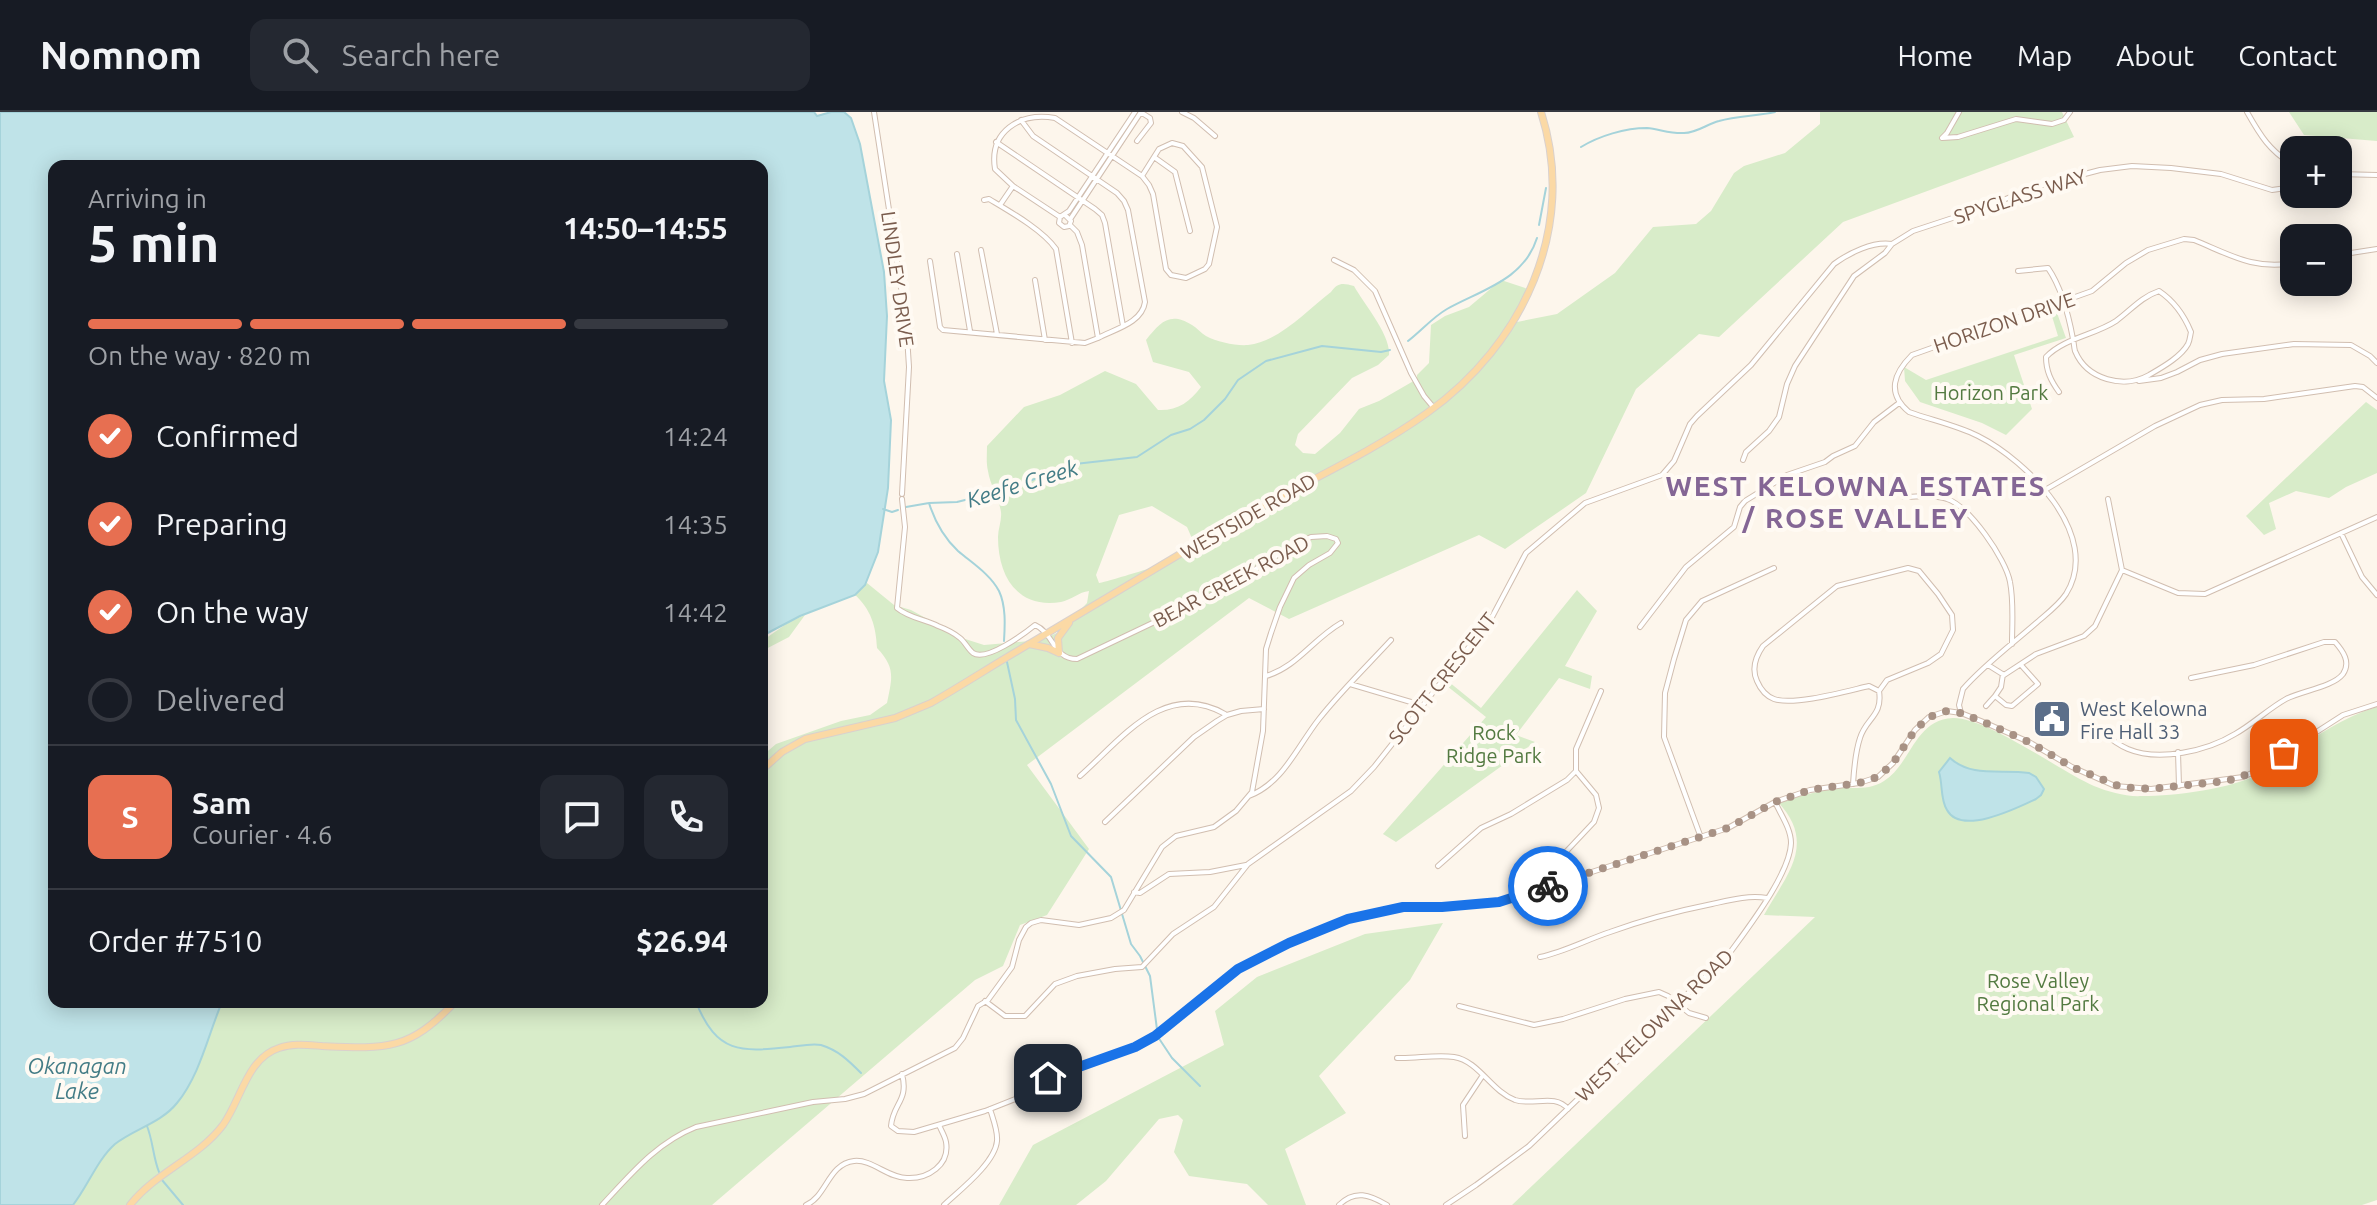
<!DOCTYPE html>
<html lang="en">
<head>
<meta charset="utf-8">
<style>
  body { margin:0; font-family:Ubuntu,sans-serif; background:#242831; color:#f1f3f6; height:100vh; display:flex; flex-direction:column; font-size:30px; white-space:nowrap }
  * { box-sizing:border-box; margin:0 }
  p { font-size:26px; color:#9ea1a6 }
  .icon { flex:none; width:44px; height:44px; fill:none; stroke:currentColor; stroke-width:2; stroke-linecap:round; stroke-linejoin:round }
  .map { position:relative; flex:1; overflow:hidden }
  .details { position:absolute; left:48px; top:48px; width:720px; height:848px; display:flex; flex-direction:column; background:#171b24; border-radius:16px; box-shadow:0 4px 20px #0003 }
  .details>* { flex:none }
  .buttons { position:absolute; left:2280px; top:24px; display:grid; gap:16px }
  .buttons a { display:grid; place-items:center; width:72px; height:72px; border-radius:16px; background:#171b24; box-shadow:0 4px 20px #0003; font-size:40px }
  .pin { position:absolute; display:grid; place-items:center; width:68px; height:68px; color:#fff; margin:-34px; border-radius:16px; box-shadow:0 4px 12px #0006 }
  .courier { position:absolute; display:grid; place-items:center; width:80px; height:80px; margin:-40px; border:6px solid #1a73e8; border-radius:50%; background:#fff; color:#222; box-shadow:0 2px 10px #0007 }
  .overview em { font-style:normal; font-weight:700 }
  .overview div { display:flex; flex-direction:column-reverse }
  .overview { display:flex; align-items:center; justify-content:space-between; height:136px; padding:0 40px }
  h1 { font-size:52px; font-weight:700; line-height:60px }
  .bar { display:grid; grid-template-columns:repeat(4,1fr); gap:12px 8px; align-content:center; height:96px; padding:0 40px }
  .bar i { height:10px; border-radius:6px; background:#363941 }
  .bar .active { background:#e76f51 }
  .bar p { grid-column:span 4 }
  .line { display:flex; align-items:center; gap:20px; padding:0 40px; border-top:2px solid #363941 }
  .line div { flex:1 }
  .round { display:grid; place-items:center; flex:none; width:84px; height:84px; border-radius:16px; background:#242831 }
  ol { padding:0 40px; list-style:none }
  li { display:flex; align-items:center; gap:24px; height:88px }
  li p { margin-inline-start:auto }
  li .icon { padding:8px; border-radius:50%; background:#e76f51; color:#fff; stroke-width:4 }
  li:last-child { color:#9ea1a6 }
  li i { width:44px; height:44px; border:4px solid #363941; border-radius:50% }
  header { display:flex; align-items:center; gap:48px; box-sizing:border-box; height:112px; padding:0 40px; background:#171b24; border-bottom:2px solid #363941 }
  header strong { font-size:38px }
  nav { display:flex; gap:44px; margin-inline-start:auto; font-size:28px }
  .search { width:560px; height:72px; background:#242831; display:flex; align-items:center; gap:20px; box-sizing:border-box; padding:0 28px; border-radius:16px; color:#9ea1a6; font-size:30px }
  .map>svg:first-child { display:block }
  .green { fill:#d8ecc9; fill-rule:evenodd }
  .water { fill:#bfe3e8; stroke:#a5d3da; stroke-width:2 }
  .lines { fill:none; stroke-linecap:round; stroke-linejoin:round }
  .stream { stroke:#a5d3da; stroke-width:2 }
  .minor-casing { stroke:#d1beb0; stroke-width:6 }
  .major-casing { stroke:#dad1cd; stroke-width:8 }
  .minor { stroke:#fff; stroke-width:4 }
  .major { stroke:#fbd9a5; stroke-width:6 }
  .done { stroke:#a89285; stroke-width:8; stroke-dasharray:0 14.4 }
  .route { stroke:#1a73e8; stroke-width:10 }
  .labels { text-anchor:middle; dominant-baseline:central; stroke-width:8; stroke-linejoin:round; paint-order:stroke }
  .street-label { font-size:20px; fill:#7a5c4d; stroke:#fffaf3 }
  .park-label { font-size:20px; fill:#537a41; stroke:#fffaf3 }
  .service-label { font-size:20px; fill:#4e5e75; stroke:#fffaf3; text-anchor:start }
  .water-label { font-size:22px; font-style:italic; fill:#437c86; stroke:#fffaf3 }
  .district-label { font-size:28px; font-weight:bold; letter-spacing:2px; fill:#846695; stroke:#fffaf3 }
</style>
</head>
<body>
<header>
<strong>Nomnom</strong>
<div class="search"><svg class="icon" aria-label="search" viewBox="0 0 24 24"><circle cx="10" cy="10" r="6"/><path d="M15 15l6 6"/></svg>Search here</div>
<nav><a>Home</a><a>Map</a><a>About</a><a>Contact</a></nav>
</header>
<div class="map">
<svg width="2377" height="1093" viewBox="0 0 2377 1093">
  <rect width="100%" height="100%" fill="#fdf6ec"/>
  <path class="green" d="M1820,0H2062L2074,25L1843,110L1719,225L1699,222L1636,277L1586,381L1505,437L1479,423L1289,507L1249,486L1027,653L1089,737L1047,803L1020,813L1003,854L975,868L712,1093H61L216,890H762V644L776,632L841,609L870,603L887,591C892,566 896,556 877,536C876,514 871,497 854,482L867,471L894,493L911,498L962,526L984,533L1041,528L1059,520L1087,491L1089,479C1079,480 1071,488 1061,490C1017,497 998,464 998,425C998,417 1002,408 1001,400C999,386 990,373 988,359C986,351 987,342 987,334L1024,295L1060,283L1105,259L1136,272L1158,298C1177,299 1190,290 1201,275L1189,260L1153,250L1146,228C1160,211 1169,199 1192,213C1197,216 1201,221 1206,224C1217,230 1236,234 1248,233C1279,230 1307,198 1331,180C1338,170 1343,171 1354,174C1364,192 1391,223 1389,243L1378,253L1352,266L1298,322L1295,333L1303,341L1315,342L1340,321L1359,297L1379,289L1417,267V263L1429,251L1431,213L1445,204L1469,195L1501,168L1531,178L1512,211L1557,202L1615,161L1653,115L1696,112L1711,99L1734,61L1744,54L1785,41L1820,12ZM1152,394L1187,415L1194,431C1190,436 1185,443 1180,446C1174,449 1104,471 1099,471L1096,463L1119,403Z
    M2289,0H2377V29L2304,23Z
    M2054,200L2057,201L2066,226L2014,243L2032,297L2006,323L1982,311L1920,290L1905,269L1904,255L1926,268L2058,224L2051,201Z
    M2366,290L2377,298V361L2346,375L2329,386L2296,379L2269,391L2276,417L2264,423L2246,404Z
    M1577,478L1597,499L1565,554L1592,564L1590,577L1559,566L1516,623L1535,630L1396,730L1383,722L1486,605L1447,574L1449,570L1481,596Z
    M805,503L789,525L762,539V529L789,510Z
    M2377,595V1088L2362,1093H1512L1815,805L1764,803C1787,762 1817,732 1778,690C1795,686 1813,680 1831,677C1850,674 1867,680 1884,669C1912,651 1914,608 1953,606C1986,605 2060,659 2094,674C2109,680 2126,685 2142,684C2175,684 2232,677 2261,661C2268,658 2274,652 2281,647C2311,628 2342,605 2377,595Z
    M1443,811L1410,868L1319,964L1346,1001L1285,1037L1306,1093H1268L1247,1072L1189,1064L1174,1040L1183,1008L1178,1003L1159,1007L1106,1069L1076,1093H999L1033,1033L1224,933L1215,899L1257,865L1365,822Z"/>
  <path class="water" d="M0,0H814L817,4L831,0H844L851,6L860,32L884,160L887,204L884,269L891,308L888,376L878,440L865,473L855,483L800,504L762,524V54H54V890H222C208,923 200,963 177,991C161,1011 134,1017 115,1032C97,1048 88,1074 73,1093H0Z
    M1950,646C1972,666 2001,657 2029,661L2036,665L2044,677L2041,683L2036,687C2017,696 1961,724 1947,698C1940,687 1943,673 1939,660Z"/>
  <g class="lines">
    <path class="stream" d="M1581,35C1599,24 1625,16 1647,16C1659,17 1671,22 1684,21C1697,21 1707,12 1719,9C1737,4 1757,4 1775,0
      M1539,113L1546,76
      M1408,229C1421,219 1433,205 1447,197C1481,178 1524,168 1537,126
      M929,391C935,410 943,425 958,439C972,451 990,462 999,479C1006,494 1005,513 1004,529
      M906,395L929,391L957,390L1005,378L1075,352L1137,345L1171,323L1190,317L1204,308L1225,287L1238,268L1266,249L1322,234L1381,240L1390,238
      M883,397L892,400L898,398
      M1007,550L1015,587L1016,608L1051,672L1071,724L1111,765L1131,832L1140,844L1150,864L1158,925L1172,946L1200,974
      M696,890C717,942 740,940 790,935C799,934 812,931 821,933C838,938 849,949 861,961
      M147,1014C153,1029 153,1045 159,1060
      M162,1068L183,1093"/>
    <g class="minor-casing">
      <path id="minor" d="M874,0L906,208L909,255L902,382
        M1182,0L1194,6L1215,24
        M1959,0L1947,21L1942,26L1958,25L2016,7L2052,12L2064,8L2070,0
        M2247,0C2260,23 2270,40 2294,53
        M1021,8L1033,24L1117,81L1124,89L1128,98L1145,190C1142,211 1115,217 1098,226
        M1137,29L1151,11L1150,6L1142,1
        M996,30L1095,97L1102,103L1105,111L1123,214
        M1154,45L1175,60L1190,119
        M2338,62L2377,63
        M984,88L989,87C1009,99 1043,118 1056,137L1072,231
        M1000,93L1013,74
        M1065,103L1071,109L1069,114L1064,115L1059,111L1060,105L1069,99L1135,0
        M1060,105L1013,74L995,57C989,20 1019,0 1055,6L1142,64L1149,73L1153,82L1166,157L1171,163L1186,166L1205,157L1209,152L1217,115L1202,55L1183,34L1172,31L1159,37L1142,64
        M1071,106L1141,0
        M981,138L997,222
        M957,142L970,219
        M2338,143L2377,137
        M1334,148L1354,158L1375,179L1411,261L1424,284L1434,296
        M930,149L940,215L943,218L1085,231L1098,226L1082,133L1077,120L1070,113
        M2018,159L2048,156C2061,175 2069,205 2073,227C2074,231 2074,236 2075,239C2087,268 2124,277 2149,263C2161,256 2181,245 2188,232C2190,228 2190,224 2191,220C2184,203 2174,189 2159,179C2141,185 2130,199 2116,209C2095,223 2064,226 2046,245C2046,259 2051,269 2059,280
        M1035,168L1045,228
        M2139,269L2161,266L2177,260L2200,248L2222,242L2294,232L2351,233L2370,244L2377,251
        M1743,348L1746,340L1769,319L1779,305L1787,272L1795,254L1854,164L1885,141L1892,132L1913,119L1986,95L2035,75L2100,58L2132,54L2171,56L2221,62L2272,78L2294,75
        M2045,378L2155,314L2200,293L2222,288L2264,287L2355,274L2363,275L2377,286
        M1904,385C1918,385 1934,382 1947,387C1969,394 2006,447 2010,470C2014,490 2012,512 2012,532
        M2341,421L2362,465L2377,483
        M1908,456L1919,459L1938,482L1952,503L1953,518L1941,542L1928,551L1887,568L1879,579L1869,574C1847,579 1794,594 1774,587C1766,584 1760,576 1757,569C1751,556 1756,544 1763,534L1837,474Z
        M2122,458L2178,481L2205,482L2377,405
        M1640,515L1686,455L1734,415L1740,395L1745,389L1787,363L1825,350L1833,344L1855,334L1874,310L1899,291
        M1988,553L2004,563L2036,542L2084,524L2095,514L2122,458L2108,387
        M1266,564C1297,555 1313,527 1341,511
        M1350,572L1421,593
        M1995,584L2001,575L2003,562
        M1986,594L1995,584L2006,593L2012,594L2038,572L2021,553
        M1961,601L1959,593L1963,577C1984,553 2011,533 2035,512C2045,503 2058,494 2066,482C2103,423 2026,348 1978,324C1956,313 1931,308 1909,300C1886,281 1894,261 1912,243L2092,179L2126,151L2148,138L2184,127L2194,128C2231,143 2253,158 2294,151
        M2097,616C2107,624 2116,632 2128,637C2159,650 2207,639 2235,622C2253,612 2268,597 2286,587C2301,579 2333,575 2343,562C2351,550 2343,539 2335,530H2324L2254,553L2191,566
        M2178,640L2179,674
        M1080,664C1121,628 1164,567 1225,602
        M1853,672C1854,656 1855,641 1860,626C1866,606 1883,604 1879,579
        M1249,684C1283,671 1297,635 1319,607C1341,579 1367,554 1391,528
        M1105,710L1194,625L1217,609L1227,603L1241,599L1264,597
        M1700,723L1664,625L1665,581L1674,547L1686,508L1702,489L1774,456
        M1438,754L1481,716L1511,702L1567,668L1576,659V637L1601,579
        M1539,777L1546,761L1594,710L1599,696L1596,683L1576,659
        M1134,780L1140,781L1169,762L1210,760L1246,753
        M1540,845C1564,840 1586,828 1610,820C1643,808 1677,799 1712,792C1730,788 1748,783 1767,786
        M985,889L1005,904H1025L1055,872L1077,864L1115,857L1142,855L1173,822L1214,795L1248,752L1351,679L1374,655L1491,507L1526,441L1585,391L1662,363L1674,349L1690,312L1697,304L1751,253L1834,152C1849,141 1873,129 1892,132
        M1459,894L1534,913L1563,907L1625,887L1659,880L1668,884L1689,901L1706,906
        M1397,946C1415,947 1436,942 1454,945C1479,949 1491,979 1515,988C1533,994 1555,981 1568,997
        M902,962C909,989 893,991 891,1014L898,1019L914,1020L985,999L1023,984L1048,966L1135,935L1155,924L1238,857L1289,831L1348,807L1403,795H1442L1499,790L1728,716L1775,690L1810,678L1859,671L1878,665L1893,651L1915,618L1929,605L1947,599L1961,601L1981,609L2029,630L2072,655L2115,674L2151,677L2243,665L2254,660L2343,603L2377,592
        M1465,1024L1463,993L1483,963
        M602,1093C631,1062 656,1031 696,1015L813,990L845,987L864,982L955,936L963,926L978,894L988,888L1012,855L1019,828L1026,815L1031,811L1041,808L1079,813L1111,806L1124,798L1162,735L1176,724L1214,715L1236,699L1252,680L1263,619L1266,537L1271,521L1280,495L1294,466L1309,453L1330,441L1338,431L1336,427L1327,424L1311,425L1290,435L1226,476L1077,547C1053,547 1054,521 1035,513C1024,522 986,550 973,541C968,537 965,530 960,526C954,521 946,517 938,514C924,507 909,506 897,496L905,415L902,387
        M806,1093C827,1084 828,1052 854,1049C872,1047 888,1066 907,1066C928,1067 950,1053 946,1030C945,1024 941,1018 939,1013
        M944,1093C960,1078 995,1051 997,1029C998,1019 993,1007 990,997
        M1339,1093C1355,1077 1370,1083 1387,1093
        M1446,1093L1476,1073L1529,1034L1729,842C1747,817 1790,762 1791,731C1791,717 1781,703 1775,690"/>
    </g>
    <g class="major-casing">
      <path id="major" d="M1029,532L1048,536L1059,541
        M1059,541L1058,526L1069,511
        M762,658L782,640L805,627L895,606L931,591C961,574 990,555 1019,538C1087,497 1155,457 1222,417C1289,377 1364,346 1427,301C1523,233 1578,115 1541,0
        M130,1093C156,1060 198,1046 223,1013C241,988 247,946 279,936C293,931 308,933 322,934C386,937 409,939 455,890"/>
    </g>
    <use href="#minor" class="minor"/>
    <use href="#major" class="major"/>
  </g>
  <g class="lines">
    <path class="done" d="M1548,774L1728,716L1775,690L1810,678L1859,671L1878,665L1893,651L1915,618L1929,605L1947,599L1961,601L1981,609L2029,630L2072,655L2121,675L2151,677L2227,669L2254,660L2284,641"/>
    <path class="route" d="M1048,966L1135,935L1155,924L1238,857L1289,831L1348,807L1403,795H1442L1499,790L1548,774"/>
  </g>
  <defs>
    <g id="civic-square" transform="scale(2)"><rect x="-9" y="-9" width="18" height="18" rx="4" fill="#5c6f8a" stroke="#fffaf3"/><path d="M-.6-6.5H3V-4.5H.6V-3L4-1V1h2V6H-6V1h2V-1L-.6-3ZM-1.2 2.5V6h2.4V2.5Z" fill="#fff"/></g>
  </defs>
  <g fill-rule="evenodd">
    <use href="#civic-square" x="2052" y="607"/>
  </g>
  <g class="labels">
    <g class="street-label">
      <text transform="translate(2020 84) rotate(-18)">SPYGLASS WAY</text>
      <text transform="translate(898 167) rotate(82)">LINDLEY DRIVE</text>
      <text transform="translate(2004 210) rotate(-19)">HORIZON DRIVE</text>
      <text transform="translate(1248 404) rotate(-30)">WESTSIDE ROAD</text>
      <text transform="translate(1231 469) rotate(-28)">BEAR CREEK ROAD</text>
      <text transform="translate(1442 566) rotate(-52)">SCOTT CRESCENT</text>
      <text transform="translate(1654 913) rotate(-44)">WEST KELOWNA ROAD</text>
    </g>
    <g class="park-label">
      <text x="1991" y="280">Horizon Park</text>
      <text x="1494" y="620">Rock<tspan x="1494" dy="23">Ridge Park</tspan></text>
      <text x="2038" y="868">Rose Valley<tspan x="2038" dy="23">Regional Park</tspan></text>
    </g>
    <g class="service-label">
      <text x="2080" y="596">West Kelowna<tspan x="2080" dy="23">Fire Hall 33</tspan></text>
    </g>
    <g class="water-label">
      <text transform="translate(1022 371) rotate(-17)">Keefe Creek</text>
      <text x="77" y="953">Okanagan<tspan x="77" dy="25">Lake</tspan></text>
    </g>
    <g class="district-label">
      <text x="1856" y="373">WEST KELOWNA ESTATES<tspan x="1856" dy="32">/ ROSE VALLEY</tspan></text>
    </g>
  </g>
</svg>
<div class="buttons">
<a>+</a>
<a>−</a>
</div>
<div class="pin" style="left:2284px;top:641px;background:#ea580c"><svg class="icon" aria-label="bag" viewBox="0 0 24 24"><path d="M5 8h14l-1 12H6zM9 8a3 3 0 0 1 6 0"/></svg></div>
<div class="pin" style="left:1048px;top:966px;background:#1f2937"><svg class="icon" aria-label="home" viewBox="0 0 24 24"><path d="M3 11l9-7 9 7M6 9v11h12V9"/></svg></div>
<div class="courier" style="left:1548px;top:774px"><svg class="icon" aria-label="bike" viewBox="0 0 24 24"><circle cx="6" cy="16" r="4"/><circle cx="18" cy="16" r="4"/><path d="M6 16l4-8h5l3 8M10 8l3 8H6M13 5h3"/></svg></div>
<section class="details">
<div class="overview"><div><h1>5 min</h1><p>Arriving in</p></div><em>14:50–14:55</em></div>
<div class="bar"><i class="active"></i><i class="active"></i><i class="active"></i><i></i><p>On the way · 820 m</p></div>
<ol>
<li><svg class="icon" aria-label="check" viewBox="0 0 24 24"><path d="M5 12l5 5 9-10"/></svg>Confirmed<p>14:24</p></li>
<li><svg class="icon" aria-label="check" viewBox="0 0 24 24"><path d="M5 12l5 5 9-10"/></svg>Preparing<p>14:35</p></li>
<li><svg class="icon" aria-label="check" viewBox="0 0 24 24"><path d="M5 12l5 5 9-10"/></svg>On the way<p>14:42</p></li>
<li><i></i>Delivered</li>
</ol>
<div class="line" style="height:144px"><b class="round" style="background:#e76f51;color:#fff">S</b><div><b>Sam</b><p>Courier · 4.6</p></div><a class="round"><svg class="icon" aria-label="chat" viewBox="0 0 24 24"><path d="M4 5h16v11H9l-5 4z"/></svg></a><a class="round"><svg class="icon" aria-label="phone" viewBox="0 0 24 24"><path d="M5 4h4l2 5-3 2q2 4 5 5l2-3 5 2v4C11 20 4 13 5 4z"/></svg></a></div>
<div class="line" style="height:104px"><div>Order #7510</div><b>$26.94</b></div>
</section>
</div>
</body>
</html>
